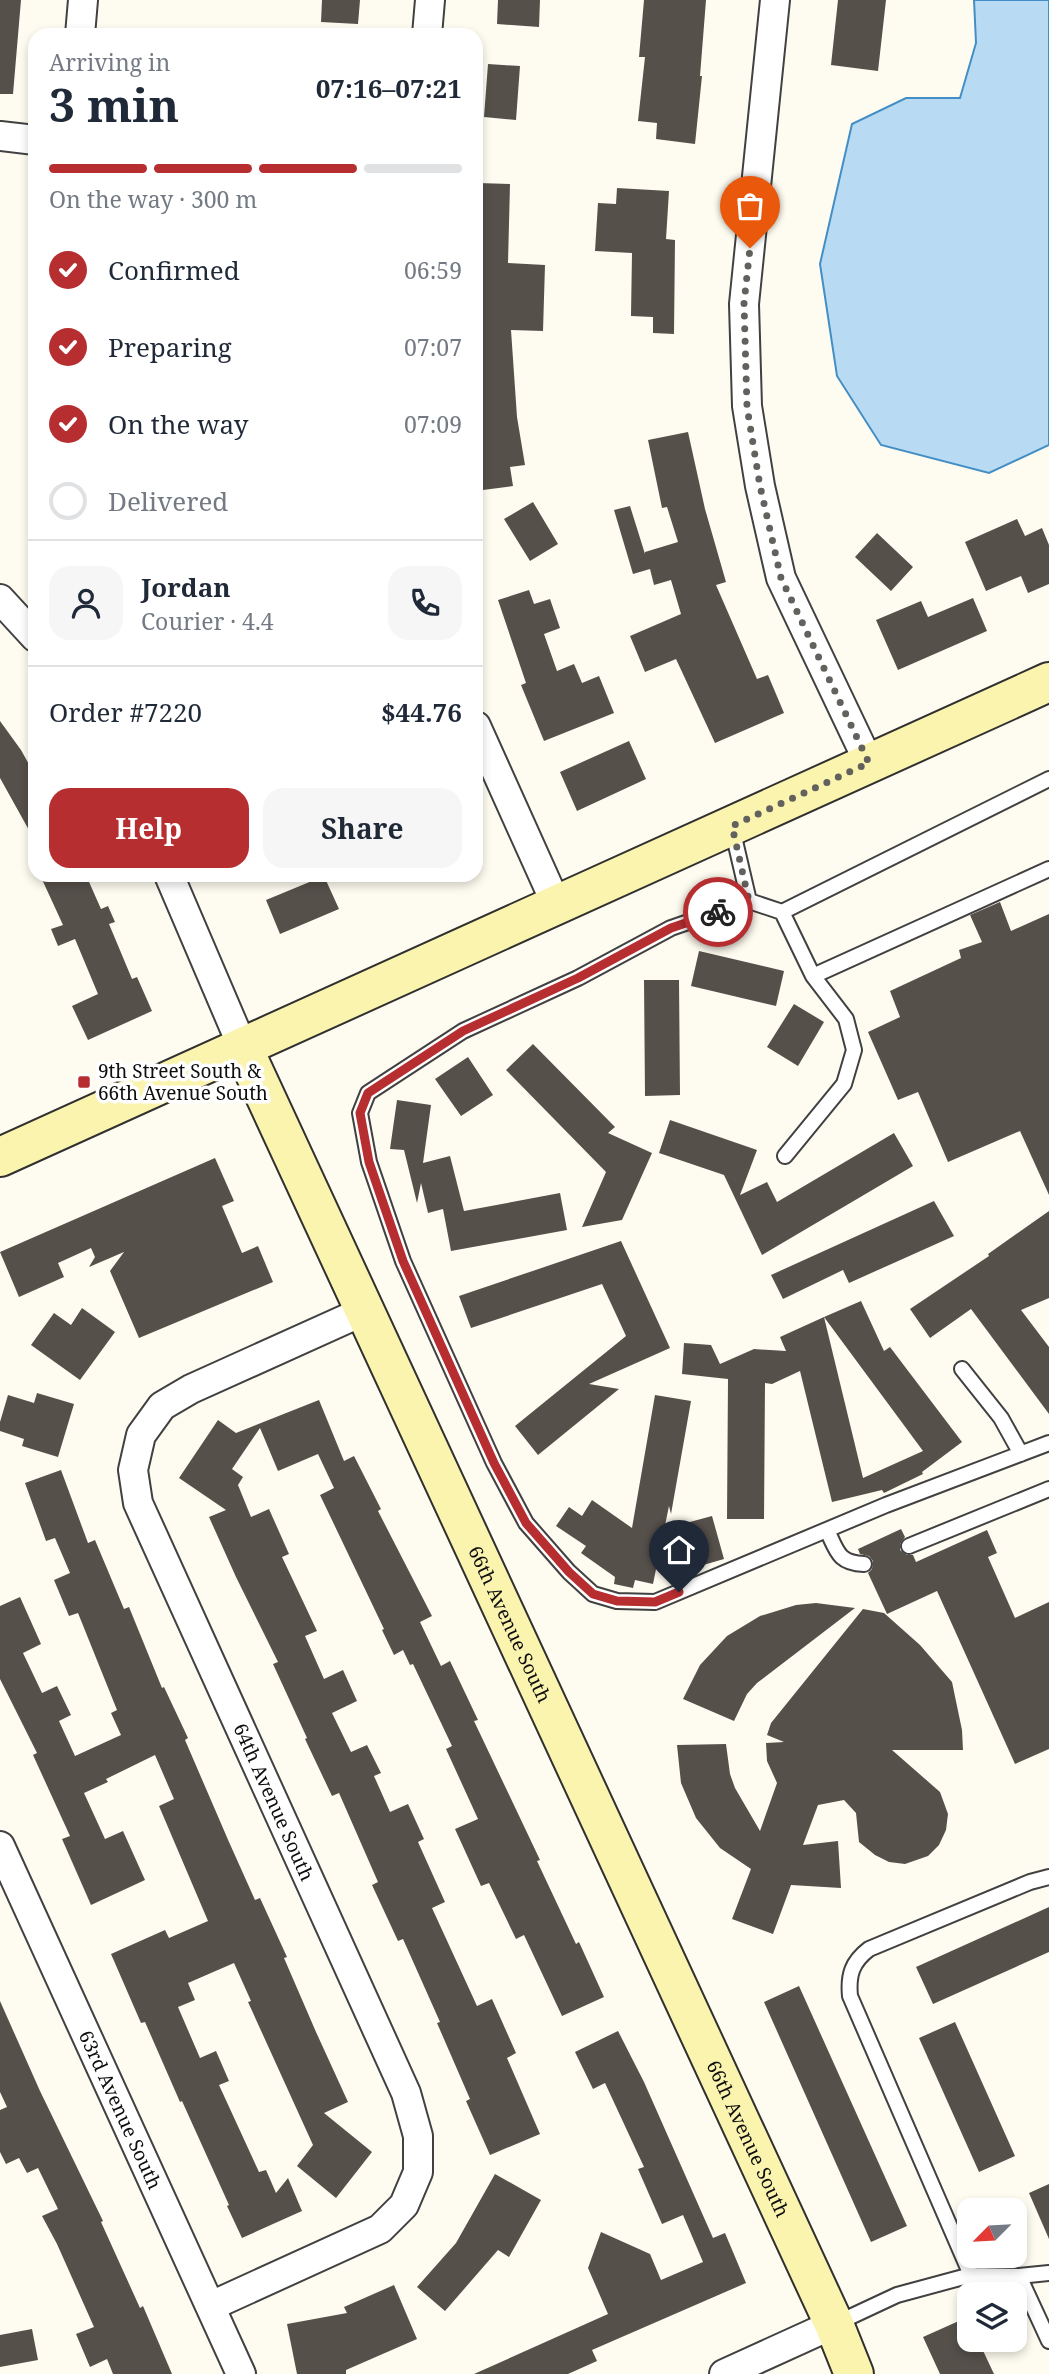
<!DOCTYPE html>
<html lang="en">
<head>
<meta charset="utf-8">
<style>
  body { margin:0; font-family:"Noto Serif",serif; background:#f6f6f7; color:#1f2937; height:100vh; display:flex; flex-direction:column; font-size:26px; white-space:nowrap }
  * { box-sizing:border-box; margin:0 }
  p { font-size:23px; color:#747a83 }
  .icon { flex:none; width:38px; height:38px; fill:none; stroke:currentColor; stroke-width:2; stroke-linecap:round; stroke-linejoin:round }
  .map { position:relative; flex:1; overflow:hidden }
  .side { position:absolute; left:28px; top:28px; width:455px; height:854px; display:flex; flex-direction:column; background:#fff; border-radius:21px; box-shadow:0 4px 10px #0003 }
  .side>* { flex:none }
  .needle { width:46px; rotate:246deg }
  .tools { position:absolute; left:957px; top:2198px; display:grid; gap:14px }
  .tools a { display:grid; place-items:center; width:70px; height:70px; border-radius:14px; background:#fff; box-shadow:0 4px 10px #0003; font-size:35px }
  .pin { position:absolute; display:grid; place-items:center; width:60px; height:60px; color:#fff; margin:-72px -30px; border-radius:50% 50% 50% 0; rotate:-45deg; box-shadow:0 0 7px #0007 }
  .pin .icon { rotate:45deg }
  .courier { position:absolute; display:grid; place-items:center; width:70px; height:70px; margin:-35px; border:5px solid #b72e31; border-radius:50%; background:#fff; color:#222; box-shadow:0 2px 9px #0007 }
  .overview em { font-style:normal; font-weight:700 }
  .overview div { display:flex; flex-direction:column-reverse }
  .overview { display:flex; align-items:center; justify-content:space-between; height:119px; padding:0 21px }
  h1 { font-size:46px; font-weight:700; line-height:52px }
  .bar { display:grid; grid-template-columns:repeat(4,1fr); gap:10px 7px; align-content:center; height:84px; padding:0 21px }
  .bar i { height:9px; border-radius:5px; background:#e0e1e3 }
  .bar .active { background:#b72e31 }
  .bar p { grid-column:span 4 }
  .line { display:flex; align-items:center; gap:18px; padding:0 21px; border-top:2px solid #e0e1e3 }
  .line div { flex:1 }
  .round { display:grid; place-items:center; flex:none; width:74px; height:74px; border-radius:21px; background:#f6f6f7 }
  ol { padding:0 21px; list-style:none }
  li { display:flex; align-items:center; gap:21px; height:77px }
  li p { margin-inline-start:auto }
  li .icon { padding:7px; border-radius:50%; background:#b72e31; color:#fff; stroke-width:4 }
  li:last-child { color:#747a83 }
  li i { width:38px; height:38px; border:4px solid #e0e1e3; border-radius:50% }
  .primary-button { display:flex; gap:14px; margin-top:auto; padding:14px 21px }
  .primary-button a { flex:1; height:80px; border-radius:21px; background:#b72e31; color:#fff; font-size:28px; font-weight:700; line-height:80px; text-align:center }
  .primary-button a+a { background:#f6f6f7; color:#1f2937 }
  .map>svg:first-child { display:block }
  .water { fill:#b8dbf3; stroke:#438ec5; stroke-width:2 }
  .building { fill:#56504b }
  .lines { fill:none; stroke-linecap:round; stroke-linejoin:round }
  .lane-casing { stroke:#414141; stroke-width:18 }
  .street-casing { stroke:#414141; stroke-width:32 }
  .secondary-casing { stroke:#303030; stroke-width:42 }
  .lane { stroke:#fff; stroke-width:14 }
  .street { stroke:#fff; stroke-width:28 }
  .secondary { stroke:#faf4af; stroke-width:38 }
  .done { stroke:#62615d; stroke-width:7; stroke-dasharray:0 12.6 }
  .route { stroke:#b72e31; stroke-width:9 }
  .poi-dot { fill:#b72e31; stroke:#fff; stroke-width:2.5 }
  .labels { text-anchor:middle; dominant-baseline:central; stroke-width:7; stroke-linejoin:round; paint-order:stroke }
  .poi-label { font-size:19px; fill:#0e0e0e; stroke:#fff; text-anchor:start }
  .street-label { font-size:19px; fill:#0e0e0e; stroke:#fff }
</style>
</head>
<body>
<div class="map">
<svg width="1049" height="2374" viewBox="0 0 1049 2374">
  <rect width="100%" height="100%" fill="#fefcf0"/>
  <path class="water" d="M974,0H1049V445L989,473L881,445L837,376L820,264L852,124L906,98H960L976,43Z"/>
  <path class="building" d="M0,0H21L13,94H0Z
    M322,0H360L358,24L321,22Z
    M498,0H540L539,27L497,24Z
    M644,0H706L700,76H702L695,144L656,139L657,123L638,121L645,57H639Z
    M838,0H886L878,71L831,65Z
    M488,64L520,66L516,120L484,117Z
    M478,183L510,184L508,263L545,265L543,331L511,330L517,417L525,465L510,467L513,486L483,490L476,444Z
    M617,188L669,191L666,239L675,240L674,334L653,333V317L631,316L632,253L595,251L598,203L616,204Z
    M688,432L705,509L726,582L716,585L757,679L768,675L784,713L715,743L676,659L645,672L630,636L681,614L671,580L654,585L650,569L633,574L614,510L630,506L645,554V552L678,542L667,507L662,508L648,440Z
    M533,502L558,544L530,561L504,519Z
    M1017,519L1025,536L1042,528L1049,545V584L1028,593L1021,576L986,591L965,542Z
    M877,533L913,567L891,591L855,557Z
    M529,590L534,604L550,599L560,628L544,634L557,671L574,664L582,683L599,676L614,713L544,741L521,685L526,683L498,600Z
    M973,598L987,631L898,670L876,620L921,601L928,617Z
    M0,721L21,750L35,775V841L0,778Z
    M629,741L646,779L577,811L560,772Z
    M40,875H86L101,909L108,906L115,922L109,924L132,979L137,977L152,1011L88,1040L72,1006L98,994L75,939L58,946L51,929L63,925Z
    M324,876L339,909L280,934L266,900Z
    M1000,902L1011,931L1049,914V1195L1020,1131L948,1162L918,1092L898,1100L868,1032L900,1017L890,991L961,958L959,950L982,942L970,915Z
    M699,951L784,971L776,1006L691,986Z
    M644,980H679L680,1095L645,1096Z
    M794,1004L824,1022L798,1066L767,1047Z
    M533,1044L615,1127L608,1133L652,1153L622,1220L582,1227L606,1172L506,1070Z
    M468,1057L493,1095L461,1116L435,1079Z
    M397,1100L431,1105L423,1163L450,1156L464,1211L560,1193L567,1230L451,1251L443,1209L428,1213L421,1183L417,1203L404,1150L390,1149Z
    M670,1120L757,1150L740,1195L767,1182L777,1202L894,1133L913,1166L762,1255L724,1175L659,1153Z
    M215,1158L234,1201L222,1206L242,1253L258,1246L273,1282L139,1338L110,1271L124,1252L89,1267L95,1257L91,1248L58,1263L64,1277L19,1297L0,1252Z
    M934,1201L954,1236L849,1283L843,1270L783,1299L771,1275Z
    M1049,1211V1298L1021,1310L1049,1347V1414L971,1309L930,1338L910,1309L989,1256L988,1254Z
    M621,1241L670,1348L589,1384L619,1389L538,1455L515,1426L626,1336L602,1284L471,1328L459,1296Z
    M861,1301L884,1351L890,1347L962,1442L922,1472L923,1474L884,1493L882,1490L832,1502L800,1371L772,1384L765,1383L764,1519H727L728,1379L682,1374L684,1343L711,1345L720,1364L754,1349L786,1351L780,1337L824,1317L863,1478L923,1451L824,1317Z
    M82,1308L115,1332L80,1380L31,1345L54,1313L71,1325Z
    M37,1393L74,1404L58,1457L22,1446L24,1439L0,1431V1422L8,1395L34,1403Z
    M655,1395L691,1401L671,1514L669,1506L653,1584L635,1580L633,1588L614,1584L615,1577L581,1553L586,1546L556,1526L569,1507L582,1516L592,1500L632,1528Z
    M319,1400L344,1461L354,1456L381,1509L378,1511L432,1616L420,1622L441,1666L450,1661L478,1720L474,1721L540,1860L537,1861L576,1944L579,1942L604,1997L562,2016L524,1935L516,1939L489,1883L481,1886L455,1829L478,1819L446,1749L452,1746L413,1664L410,1665L403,1650L394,1655L382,1630L384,1629L320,1495L334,1488L318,1454L278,1471L260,1428L232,1469L243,1477L238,1485L251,1517L269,1509L289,1554L282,1557L317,1631L305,1636L324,1679L343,1670L357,1701L332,1713L351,1752L367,1745L381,1773L374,1776L390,1812L408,1804L424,1839L418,1842L445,1902L432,1908L477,2006L492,1999L516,2053L507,2058L540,2134L490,2155L466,2101L470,2099L437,2023L440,2022L403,1939L398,1941L372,1885L378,1882L339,1793L332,1796L305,1739L307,1738L273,1664L278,1662L236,1577L209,1517L226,1510L179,1478L218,1420L236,1433Z
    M61,1470L88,1543L95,1540L124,1609L129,1607L162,1688L164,1687L188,1738L185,1740L229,1842L255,1900L260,1898L287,1957L284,1958L316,2032L348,2102L324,2113L372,2152L336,2198L297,2166L313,2145L248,2002L251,2001L234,1963L188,1983L195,2000L178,2007L200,2058L216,2051L229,2081L219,2085L259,2172L266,2170L276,2193L288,2178L302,2211L242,2238L227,2206L229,2205L182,2101L180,2102L145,2022L141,2023L111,1954L165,1930L169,1938L208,1921L159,1806L174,1799L155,1755L106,1779L108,1782L84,1793L105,1839L123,1831L145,1880L91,1905L62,1839L70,1836L33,1755L37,1753L0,1679V1606L20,1597L41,1644L23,1653L42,1693L57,1686L71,1715L59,1721L75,1756L121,1735L111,1713L117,1710L78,1613L69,1616L54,1580L70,1573L55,1538L46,1541L25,1483Z
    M712,1516L724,1559L686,1570L675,1526Z
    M901,1529L905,1537L900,1544V1550L907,1555H913L916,1562L987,1530L997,1553L988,1557L1015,1618L1049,1602V1749L1015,1764L937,1591L887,1614L868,1573L872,1569L873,1561L869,1556L860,1554L858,1549Z
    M816,1603L855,1608L757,1683L747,1694L734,1721L683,1699L700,1665L727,1636L760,1616L796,1605Z
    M863,1609L884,1613L920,1645L952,1682L962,1730L963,1750H892L940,1792L948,1814L946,1830L939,1845L928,1856L905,1864L889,1862L875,1855L859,1842L856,1813L844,1800L818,1805L803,1845L838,1841L841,1888L791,1885L773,1934L732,1919L751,1869L720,1848L696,1818L681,1783L677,1745L726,1744L730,1774L735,1788L760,1831L777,1783L767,1761L766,1743L784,1742L767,1735L771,1723Z
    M1049,1907V1952L933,2004L916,1967Z
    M799,1986L907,2226L871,2242L764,2002Z
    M0,2001L40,2091L103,2221L101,2222L140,2308L143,2306L172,2374H113L107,2359L90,2367L76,2334L94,2327L57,2244L42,2216L58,2209L38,2168L27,2173L19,2158L6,2164L0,2152V2110L7,2107L0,2092Z
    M955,2022L1015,2156L979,2172L919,2038Z
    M618,2031L644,2082L713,2238L725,2233L746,2283L592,2350L597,2361L568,2374H474L608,2314L588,2268L601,2232L650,2254L661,2280L703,2262L683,2215L662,2224L638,2169L644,2167L605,2083L593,2089L575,2052Z
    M495,2174L541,2200L509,2257L498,2250L445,2311L417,2287L456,2243Z
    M1049,2184V2239L1029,2193Z
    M394,2285L417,2339L346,2370V2374H297L287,2324L347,2313L344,2307Z
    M970,2316V2340H978L994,2374H940L923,2337Z
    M32,2329L38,2360L0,2367V2335Z"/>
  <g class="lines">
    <g class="lane-casing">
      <path id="lane" d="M1049,779L782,912L749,901L671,928L578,978L463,1031L368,1093L360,1113L369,1162L403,1261L494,1463L526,1523L569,1572L593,1594L617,1601L655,1602L886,1505L1049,1443
        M732,828L749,901
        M782,912L813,976L846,1019L854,1050L844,1084L785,1156
        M813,976L1049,869
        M962,1369L1001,1418L1021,1454
        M827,1530C837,1551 838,1563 864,1564
        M909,1546L1049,1489
        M971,2275L850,1996C848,1975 852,1962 869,1949L1030,1882L1049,1877
        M1019,2276L1049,2341
        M835,2324L897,2295L971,2275L1019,2276L1049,2273"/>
    </g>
    <g class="street-casing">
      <g id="street">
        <path d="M775,0L744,304L747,406L760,486L781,578L869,763"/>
        <path d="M80,35L83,0"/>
        <path d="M427,35L430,0"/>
        <path d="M0,136L35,140"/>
        <path d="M0,599L35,637"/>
        <path d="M476,726L557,906"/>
        <path d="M169,875L243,1048"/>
        <path id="s1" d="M0,1846L241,2374"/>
        <path d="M211,2306L380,2229L404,2205L418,2172V2136L406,2093L138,1503L133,1470L141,1435L162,1406L191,1389L364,1311"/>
        <path d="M724,2374L834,2324"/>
      </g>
    </g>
    <g class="secondary-casing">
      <g id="secondary">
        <path id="s2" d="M243,1048L834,2324L854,2374"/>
        <path d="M0,1157L1049,682"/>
      </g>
    </g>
    <use href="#lane" class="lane"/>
    <use href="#street" class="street"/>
    <use href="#secondary" class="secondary"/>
  </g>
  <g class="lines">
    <path class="done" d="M718,912L749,901L732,826L869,763L781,578L760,486L747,407L744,303L750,248"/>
    <path class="route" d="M679,1592L655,1602L617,1601L593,1594L569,1572L526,1523L494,1463L403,1261L369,1162L360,1113L368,1093L463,1031L578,978L671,928L718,912"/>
  </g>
  <rect class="poi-dot" x="77" y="1075" width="14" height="14" rx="3.5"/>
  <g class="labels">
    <g class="poi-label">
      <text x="98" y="1071">9th Street South &amp;<tspan x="98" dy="22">66th Avenue South</tspan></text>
    </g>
    <g class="street-label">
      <text stroke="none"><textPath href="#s2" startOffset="635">66th Avenue South</textPath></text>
      <text transform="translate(274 1802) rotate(66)">64th Avenue South</text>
      <text stroke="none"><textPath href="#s1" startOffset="290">63rd Avenue South</textPath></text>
      <text stroke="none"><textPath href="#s2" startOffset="1202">66th Avenue South</textPath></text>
    </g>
  </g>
</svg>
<div class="tools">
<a><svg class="needle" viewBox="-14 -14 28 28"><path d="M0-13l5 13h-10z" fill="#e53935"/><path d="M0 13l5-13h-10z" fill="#747a83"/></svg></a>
<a><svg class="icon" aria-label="layers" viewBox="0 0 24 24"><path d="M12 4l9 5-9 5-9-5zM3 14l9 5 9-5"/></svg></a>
</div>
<div class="pin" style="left:750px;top:248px;background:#ea580c"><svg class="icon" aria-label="bag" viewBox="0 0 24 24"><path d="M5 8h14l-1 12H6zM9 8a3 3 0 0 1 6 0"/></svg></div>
<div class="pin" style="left:679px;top:1592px;background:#1f2937"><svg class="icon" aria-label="home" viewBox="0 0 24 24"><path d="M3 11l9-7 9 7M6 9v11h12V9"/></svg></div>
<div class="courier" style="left:718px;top:912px"><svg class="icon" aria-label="bike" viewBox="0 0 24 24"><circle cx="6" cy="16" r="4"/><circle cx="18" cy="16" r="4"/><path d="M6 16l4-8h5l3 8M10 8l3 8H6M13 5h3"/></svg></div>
<section class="side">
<div class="overview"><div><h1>3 min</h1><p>Arriving in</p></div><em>07:16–07:21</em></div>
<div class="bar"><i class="active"></i><i class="active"></i><i class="active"></i><i></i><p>On the way · 300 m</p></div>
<ol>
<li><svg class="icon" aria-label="check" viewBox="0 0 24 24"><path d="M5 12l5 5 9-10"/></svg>Confirmed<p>06:59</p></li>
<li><svg class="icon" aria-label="check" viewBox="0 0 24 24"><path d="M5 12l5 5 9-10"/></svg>Preparing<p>07:07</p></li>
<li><svg class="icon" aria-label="check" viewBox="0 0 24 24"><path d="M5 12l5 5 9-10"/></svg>On the way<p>07:09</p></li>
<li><i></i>Delivered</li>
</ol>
<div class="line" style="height:126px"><a class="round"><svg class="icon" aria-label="person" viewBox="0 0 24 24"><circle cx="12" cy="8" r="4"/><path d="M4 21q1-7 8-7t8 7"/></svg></a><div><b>Jordan</b><p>Courier · 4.4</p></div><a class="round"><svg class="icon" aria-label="phone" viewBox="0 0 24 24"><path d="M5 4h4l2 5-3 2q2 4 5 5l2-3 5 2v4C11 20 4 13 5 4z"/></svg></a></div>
<div class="line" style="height:91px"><div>Order #7220</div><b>$44.76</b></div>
<div class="primary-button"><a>Help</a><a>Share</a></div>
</section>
</div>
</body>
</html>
